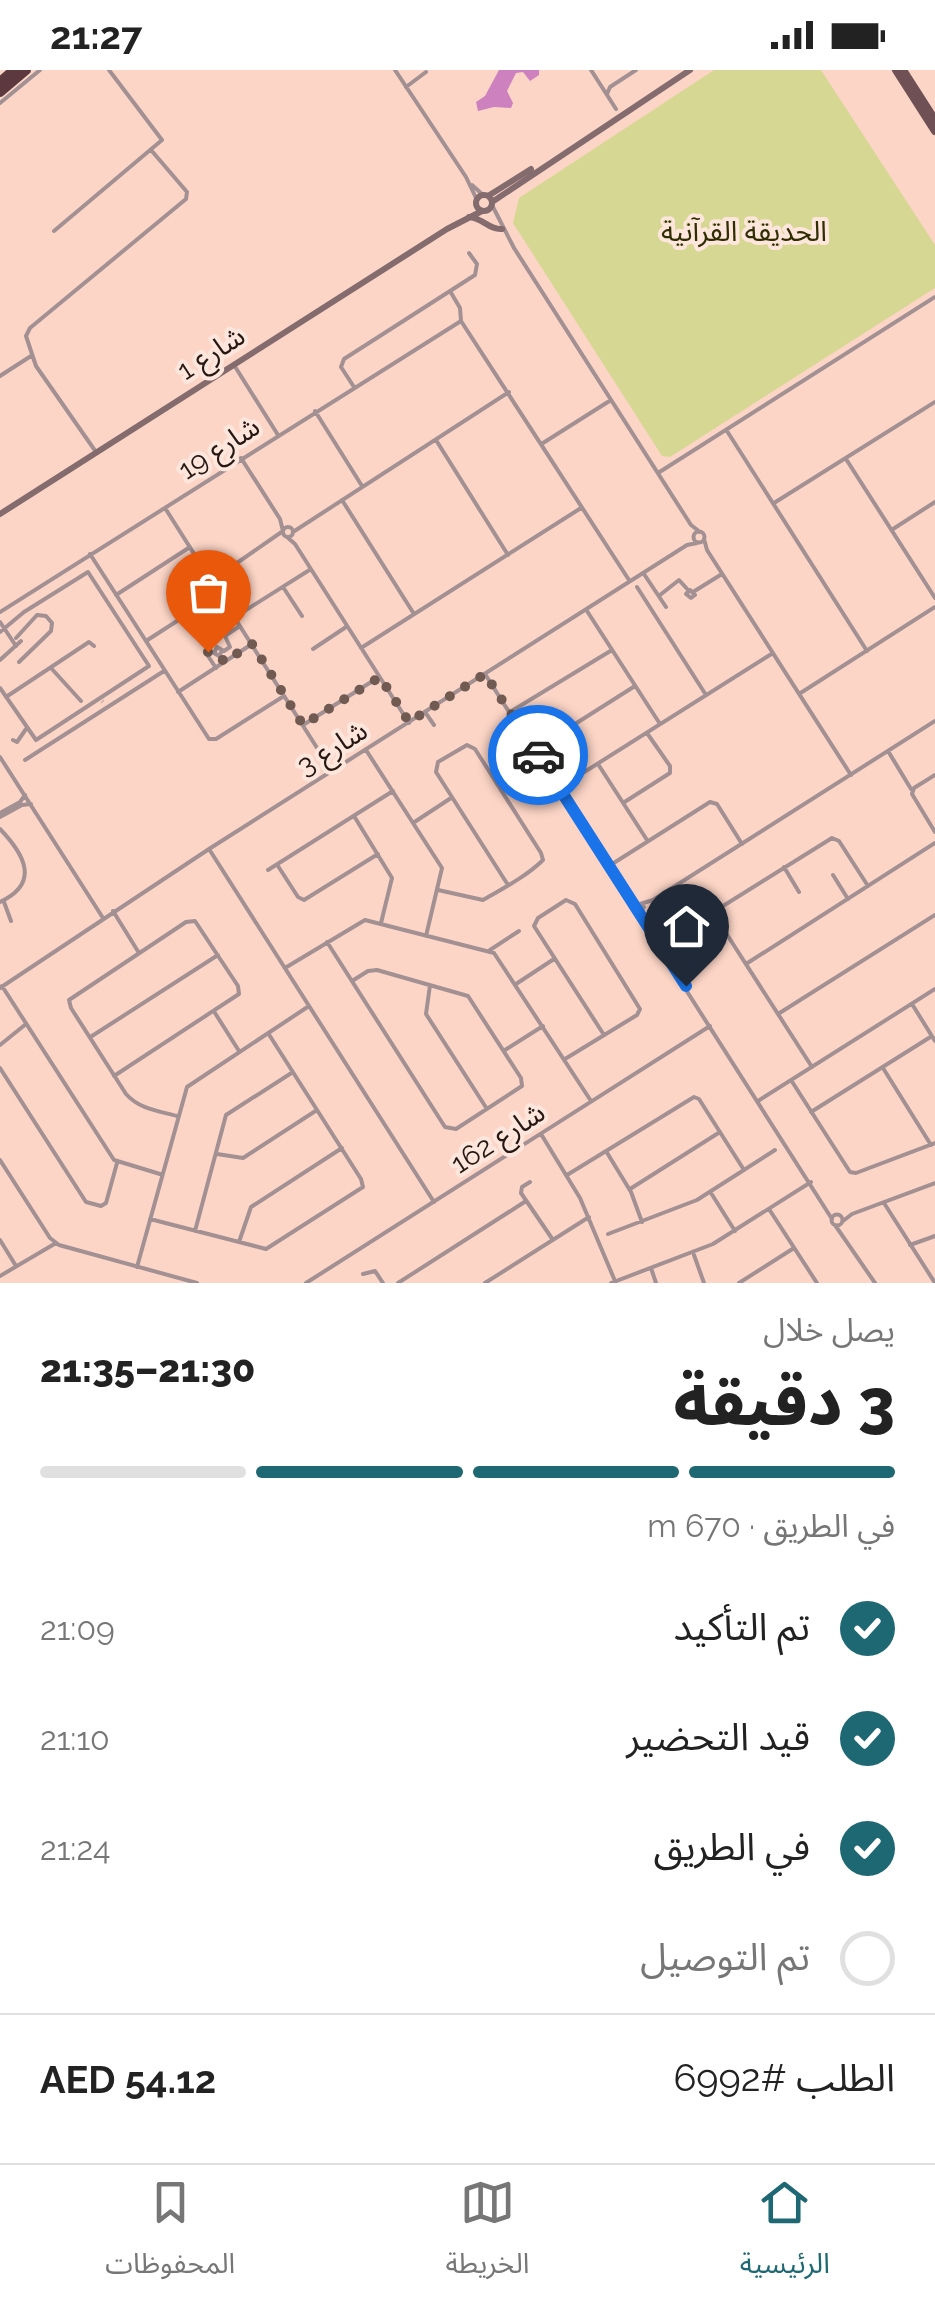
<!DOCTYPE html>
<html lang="ar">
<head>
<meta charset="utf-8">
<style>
  body { margin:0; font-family:Raleway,"Noto Sans Arabic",sans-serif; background:#f6f6f6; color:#222; direction:rtl; height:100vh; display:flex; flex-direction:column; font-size:38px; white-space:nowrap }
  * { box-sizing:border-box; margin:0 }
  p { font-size:32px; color:#767676 }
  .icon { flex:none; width:55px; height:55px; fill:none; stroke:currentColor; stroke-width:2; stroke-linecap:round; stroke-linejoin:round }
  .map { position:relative; height:1213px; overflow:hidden; direction:ltr }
  .side { display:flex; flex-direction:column; background:#fff; flex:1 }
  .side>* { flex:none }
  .pin { position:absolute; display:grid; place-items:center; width:85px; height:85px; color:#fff; margin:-102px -42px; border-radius:50% 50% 50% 0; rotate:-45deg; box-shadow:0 0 10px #0007 }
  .pin .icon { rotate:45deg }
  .courier { position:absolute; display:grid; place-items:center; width:100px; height:100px; margin:-50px; border:8px solid #1a73e8; border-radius:50%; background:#fff; color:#222; box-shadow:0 2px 12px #0007 }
  .head em { font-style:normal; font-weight:800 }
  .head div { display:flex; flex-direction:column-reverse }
  .head { display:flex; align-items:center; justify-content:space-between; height:170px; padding:0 40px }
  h1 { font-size:65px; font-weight:800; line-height:75px }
  .bar { display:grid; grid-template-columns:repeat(4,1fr); gap:15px 10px; align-content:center; height:120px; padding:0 40px }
  .bar i { height:12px; border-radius:8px; background:#e0e0e0 }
  .bar .on { background:#1e6873 }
  .bar p { grid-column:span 4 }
  .line { display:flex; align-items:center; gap:25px; padding:0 40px; border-top:2px solid #e0e0e0 }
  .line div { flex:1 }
  ol { padding:0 40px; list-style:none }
  li { display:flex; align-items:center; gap:30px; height:110px }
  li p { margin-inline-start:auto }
  li .icon { padding:10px; border-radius:50%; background:#1e6873; color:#fff; stroke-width:4 }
  li:last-child { color:#767676 }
  li i { width:55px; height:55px; border:5px solid #e0e0e0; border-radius:50% }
  .status { display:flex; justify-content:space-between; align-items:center; height:70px; padding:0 50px; background:#fff; direction:ltr }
  .status svg { height:28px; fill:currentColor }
  .menu { display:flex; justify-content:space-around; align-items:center; height:140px; border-top:2px solid #e0e0e0; background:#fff; font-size:28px; color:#767676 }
  .menu a { display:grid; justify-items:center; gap:5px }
  .menu .on { color:#1e6873 }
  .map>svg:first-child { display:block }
  .green { fill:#d6d793 }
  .water { fill:#cd81be }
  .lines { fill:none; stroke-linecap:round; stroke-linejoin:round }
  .street-tunnel { stroke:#d1afa2; stroke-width:4; stroke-dasharray:4 2; stroke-linecap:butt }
  .street { stroke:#a29093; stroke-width:4 }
  .secondary { stroke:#846b6e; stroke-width:6 }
  .primary { stroke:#6e5055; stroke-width:8 }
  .highway { stroke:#5b393f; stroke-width:10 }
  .done { stroke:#705a51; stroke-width:10; stroke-dasharray:0 18 }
  .route { stroke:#1a73e8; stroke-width:12 }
  .labels { text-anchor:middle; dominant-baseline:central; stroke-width:8; stroke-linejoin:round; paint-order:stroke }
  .park-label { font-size:28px; fill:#2f2e03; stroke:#fee6dd }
  .street-label { font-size:28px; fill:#251712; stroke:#fee6dd }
</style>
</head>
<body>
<div class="status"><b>21:27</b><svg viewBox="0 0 49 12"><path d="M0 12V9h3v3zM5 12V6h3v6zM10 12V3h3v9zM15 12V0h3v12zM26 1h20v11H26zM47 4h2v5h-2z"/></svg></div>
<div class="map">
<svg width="935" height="1213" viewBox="0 0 935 1213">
  <rect width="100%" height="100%" fill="#fcd5c6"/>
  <path class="green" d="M714,0H821L935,175V218L670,387L662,386L513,153L519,128Z"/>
  <path class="water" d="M499,0H539V5L530,11L523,2L516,3L507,21L513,33L511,38L494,37L478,41L476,32L485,26Z"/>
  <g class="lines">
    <path class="street-tunnel" d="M102,631L103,632"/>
    <path class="street" d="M395,0L466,107L477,130
      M591,0L616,39
      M406,17L426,2
      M607,24L610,17L636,0
      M0,33L40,0
      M472,115L483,125
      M492,135L514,178L691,455L700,462
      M54,161L162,70L109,0
      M450,221L460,238L461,251
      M461,251L629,510
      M234,295L278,365
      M0,306L31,286
      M354,317L341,297L344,289L475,205L477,194L469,183
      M315,341L362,416
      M727,361L867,581
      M436,370L508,485
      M543,373L611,330
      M96,382L36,296L26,266L30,258L186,129L187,122L151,80
      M241,388L280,449L283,461
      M846,389L935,528
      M658,403L935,227
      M342,430L414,544
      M774,433L935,332
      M165,438L326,692
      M283 462a5 5 0 1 1 10 0a5 5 0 1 1-10 0Z
      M893,459L935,432
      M693.5 467a5.5 5.5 0 1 1 11 0a5.5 5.5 0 1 1-11 0Z
      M293,462L509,322
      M287,467L295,474L409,653
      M704,469L707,480L851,705
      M90,484L209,669H216L284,626
      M644,504L666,537
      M211,511L283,461
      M283,517L302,546
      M637,517L706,625
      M690,520L695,525L691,528L686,524Z
      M693,522L722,504
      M116,525L190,477
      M660,525L679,510L689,521
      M587,541L660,654
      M0,542L461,251
      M235,547L311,499
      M0,552L16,576
      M0,562L24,542L88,502L149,596L36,670L0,618
      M16,568L37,545L46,546L52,553L51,561L19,592
      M146,571L219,524
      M361,578L581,438
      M313,579L346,557
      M222,581L219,586L214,583L217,577L224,581L230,577L225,566L240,556
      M208,586L216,598
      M0,590L21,571
      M51,598L81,631
      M485,604L634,839
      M178,622L252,574
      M799,624L935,537
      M6,627L89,572L94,576
      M425,642L434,655
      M510,642L612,580
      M303,655L379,607
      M13,670L17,672L26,659
      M366,680L442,798L426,866
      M534,680L635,616
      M888,681L911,719
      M0,687L103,848
      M25,690L164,601
      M598,694L647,770
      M935,705L914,718L912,724L935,762
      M559,718L773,583
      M623,733L670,703V696L647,663
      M0,743L20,732L25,725
      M354,746L392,808L381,853
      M0,747L22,735L31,734
      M413,753L451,728
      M0,759C24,784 41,813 0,832
      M209,779L434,1132
      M278,796L298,827L304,830L378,784
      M609,796L710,732L717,734L742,774
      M784,797L799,822
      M268,800L393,721
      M833,805L848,829
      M438,820L483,830C502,819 527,806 543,790L541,783L475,679L467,675L438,692L436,702L508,815
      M4,832L11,851
      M638,834L644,837L640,843L634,839Z
      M640,834L653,830L935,651
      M113,841L139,883
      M637,843L832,1149
      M327,872L445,1057L456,1059L522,1016L521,1008L468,926L377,900L368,901L352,911
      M490,880L519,861
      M746,894L935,773
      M285,898L365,850L494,883L591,1031
      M516,914L554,889
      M430,915L426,944L487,1039
      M2,916L114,1090L160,1104
      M0,918L209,779L687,475L697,473
      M912,934L935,971
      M215,943L239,981
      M778,944L935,845
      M92,966L218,885
      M0,975L26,954
      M505,980L543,956
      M565,989L637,945L640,939L575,834L566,830L538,848L534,856L604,965
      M812,997L717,849V843L723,836L832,768L839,771L868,816
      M0,998L86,1132L101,1136L106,1133L117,1093
      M883,998L931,1075
      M114,1006L239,924L238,916L195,851L186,852L69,930L71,938L126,1024C139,1039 159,1041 177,1046
      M791,1010L850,1102L856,1103L935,1073
      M758,1031L935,919
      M811,1042L932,966
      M541,1064L580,1128L615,1211
      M606,1081L631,1122L642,1152
      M217,1084L243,1088L317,1040
      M0,1090L50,1168L59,1175L197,1213
      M567,1105L694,1027L699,1029L744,1100
      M530,1112L522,1117L521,1123L553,1170
      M630,1119L720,1062
      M711,1123L735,1161
      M884,1133L935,1213
      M769,1139L817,1213
      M831.5 1150a5.5 5.5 0 1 1 11 0a5.5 5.5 0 1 1-11 0Z
      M150,1149L266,1179L363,1117L361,1109L268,963
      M843,1151L852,1144L935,1113
      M835,1155L875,1213
      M195,1161L226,1045L293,1002
      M608,1164L697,1130L775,1080
      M0,1170L16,1196
      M239,1172L251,1137L342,1078
      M910,1175L935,1166
      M694,1185L704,1213
      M137,1197L187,1017L309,936
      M651,1198L656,1213
      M363,1204L375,1201L383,1213
      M0,1206L56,1173
      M306,1213L710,956
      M398,1213L526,1131
      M485,1213L589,1147
      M611,1213L713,1174L811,1112
      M739,1213L794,1178"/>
    <path class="secondary" d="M476 133a8 8 0 1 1 16 0a8 8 0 1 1-16 0Z
      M488,126L531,99
      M492,132L690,0
      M469,147C483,148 489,160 502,159
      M0,444L447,159L482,141"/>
    <path class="primary" d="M896,0L935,61
      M903,0L935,50"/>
    <path class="highway" d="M0,12L14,0
      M0,22L26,0"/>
  </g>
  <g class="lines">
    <path class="done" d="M208,582L220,585L224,592L252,574L303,655L380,607L409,652L485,604L538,685"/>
    <path class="route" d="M538,685L686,916"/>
  </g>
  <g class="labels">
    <g class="park-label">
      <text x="744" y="161">الحديقة القرآنية</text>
    </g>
    <g class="street-label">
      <text transform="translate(211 283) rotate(-33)">شارع 1</text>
      <text transform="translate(219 378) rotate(-33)">شارع 19</text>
      <text transform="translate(332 678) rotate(-32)">شارع 3</text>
      <text transform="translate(498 1068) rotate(-33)">شارع 162</text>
    </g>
  </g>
</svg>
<div class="pin" style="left:208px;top:582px;background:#ea580c"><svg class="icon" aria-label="bag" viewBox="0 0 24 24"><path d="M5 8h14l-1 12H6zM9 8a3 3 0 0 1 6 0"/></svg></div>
<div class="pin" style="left:686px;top:916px;background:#1f2937"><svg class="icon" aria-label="home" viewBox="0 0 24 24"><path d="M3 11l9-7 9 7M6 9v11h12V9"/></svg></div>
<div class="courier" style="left:538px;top:685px"><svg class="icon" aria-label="car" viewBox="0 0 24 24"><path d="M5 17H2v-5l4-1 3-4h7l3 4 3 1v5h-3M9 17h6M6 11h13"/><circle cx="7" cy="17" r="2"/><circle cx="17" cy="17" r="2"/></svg></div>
</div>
<section class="side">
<div class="head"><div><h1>3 دقيقة</h1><p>يصل خلال</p></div><em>21:30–21:35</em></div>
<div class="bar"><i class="on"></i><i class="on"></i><i class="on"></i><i></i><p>في الطريق · 670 m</p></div>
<ol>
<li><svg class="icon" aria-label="check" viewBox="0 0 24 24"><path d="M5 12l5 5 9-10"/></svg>تم التأكيد<p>21:09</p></li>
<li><svg class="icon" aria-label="check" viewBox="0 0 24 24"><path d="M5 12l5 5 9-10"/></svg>قيد التحضير<p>21:10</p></li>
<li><svg class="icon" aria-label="check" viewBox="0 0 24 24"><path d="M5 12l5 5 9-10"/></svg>في الطريق<p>21:24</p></li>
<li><i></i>تم التوصيل</li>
</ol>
<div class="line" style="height:130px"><div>الطلب #6992</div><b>AED 54.12</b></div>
</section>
<nav class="menu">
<a class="on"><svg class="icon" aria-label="home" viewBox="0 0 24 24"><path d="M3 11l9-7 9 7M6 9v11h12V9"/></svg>الرئيسية</a>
<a><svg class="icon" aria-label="map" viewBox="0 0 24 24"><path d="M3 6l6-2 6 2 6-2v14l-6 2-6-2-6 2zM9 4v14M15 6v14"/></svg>الخريطة</a>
<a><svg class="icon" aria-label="saved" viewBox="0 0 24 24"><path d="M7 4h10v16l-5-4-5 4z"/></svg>المحفوظات</a>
</nav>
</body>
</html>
